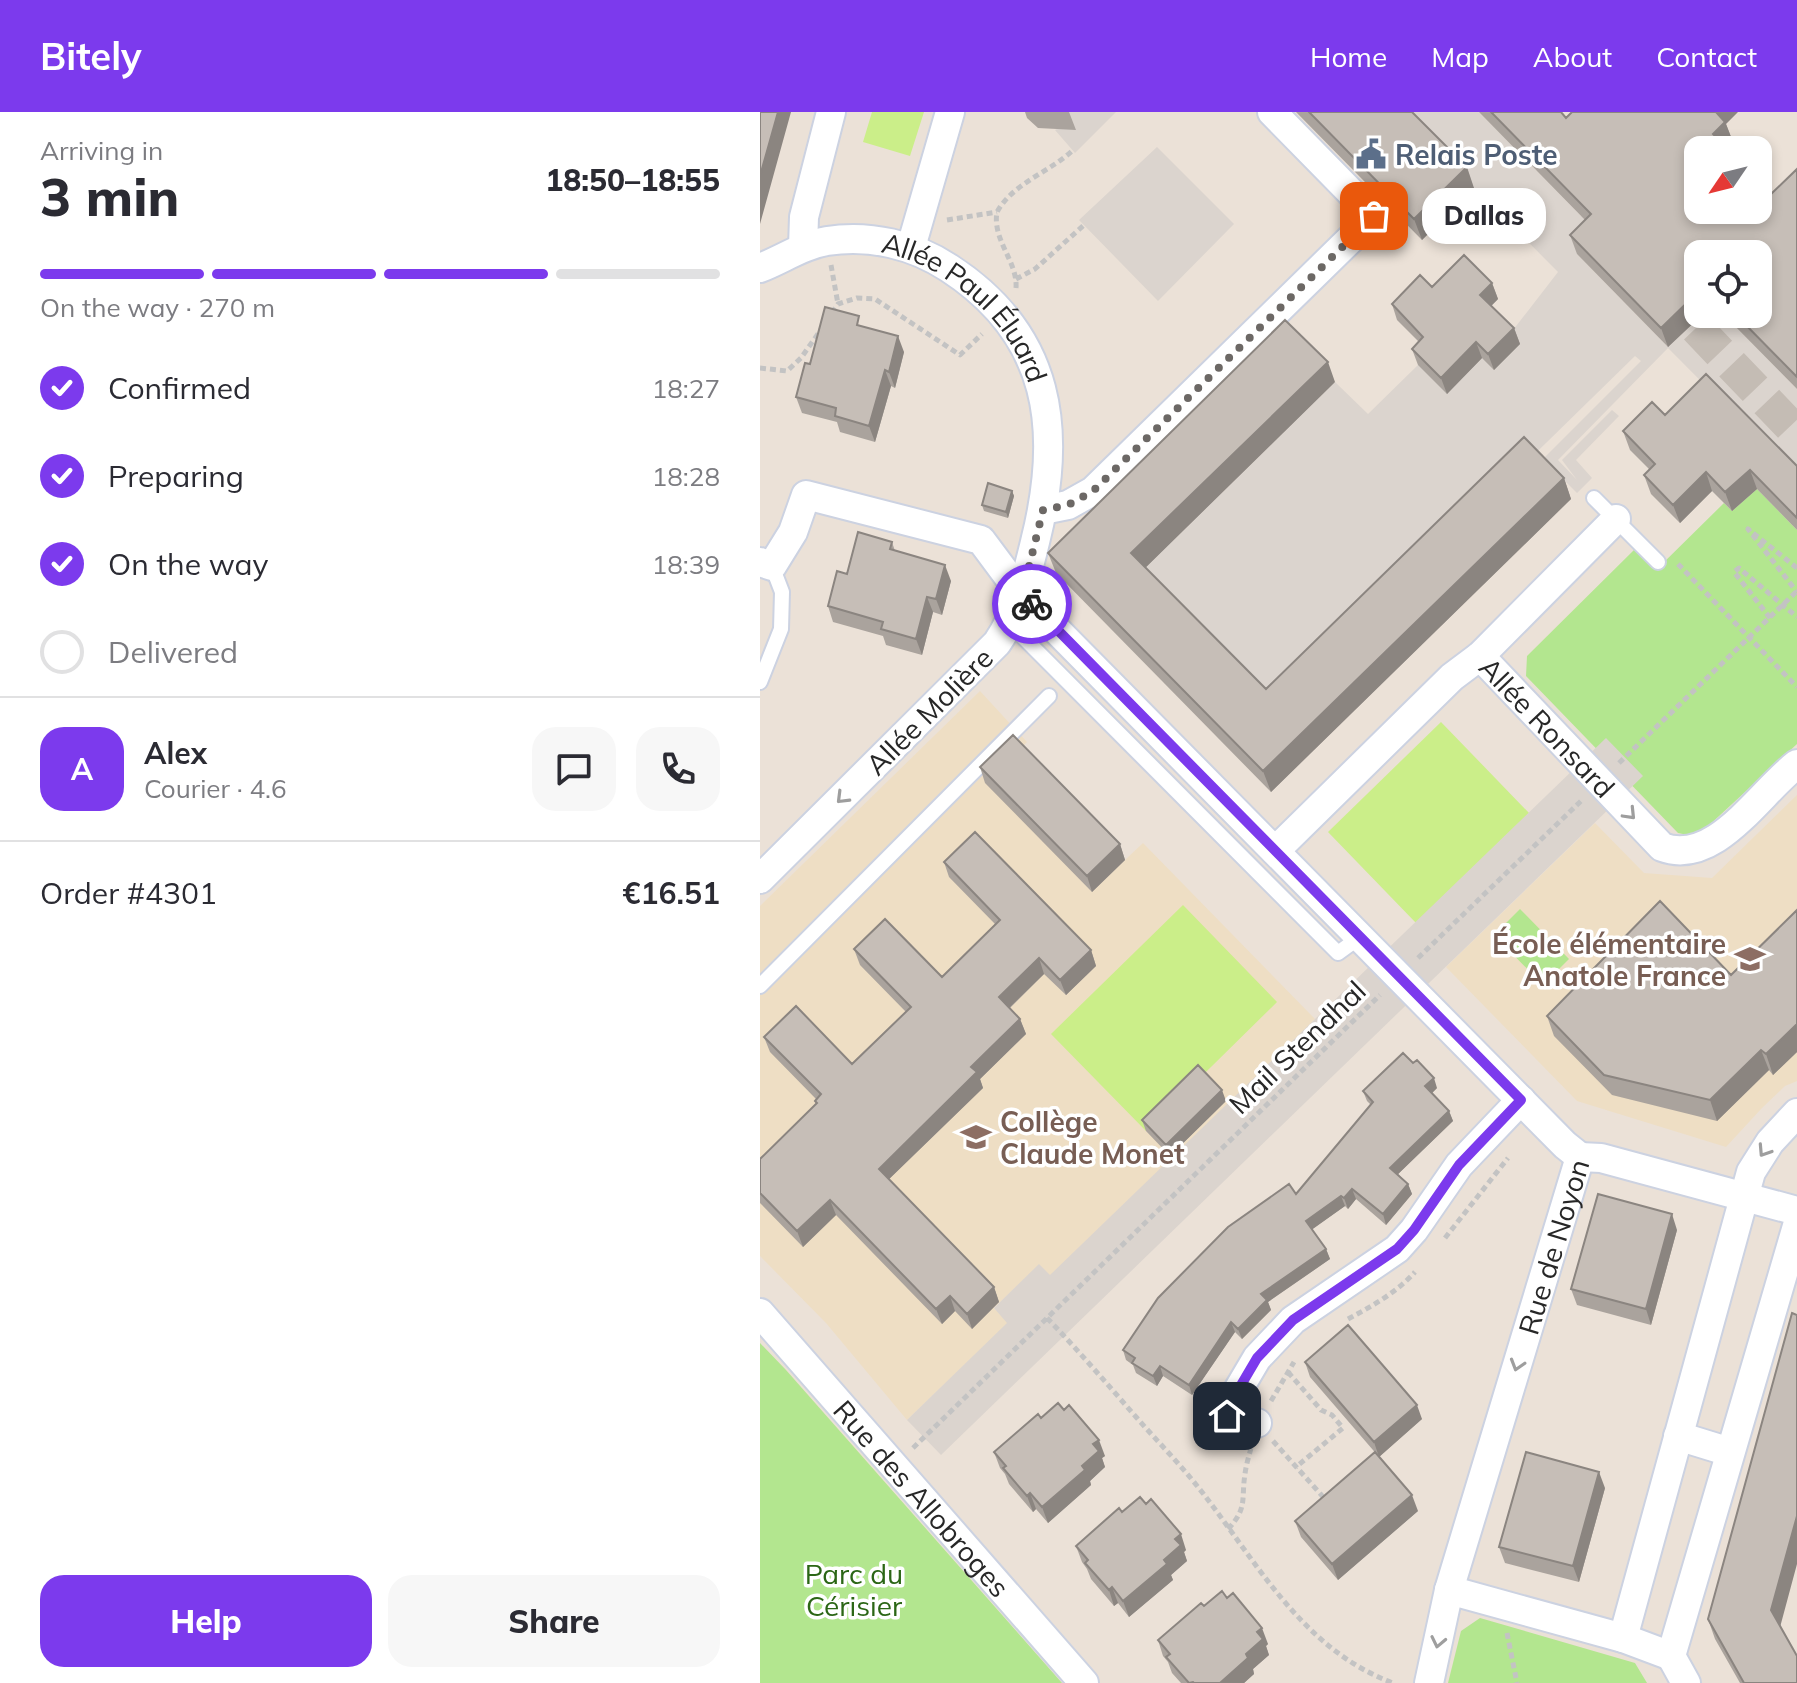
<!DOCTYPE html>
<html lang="en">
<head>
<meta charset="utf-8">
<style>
  body { margin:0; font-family:Mulish,sans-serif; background:#f7f7f7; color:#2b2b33; height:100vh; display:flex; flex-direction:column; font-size:30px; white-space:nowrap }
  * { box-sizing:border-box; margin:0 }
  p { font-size:26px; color:#7c7c81 }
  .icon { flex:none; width:44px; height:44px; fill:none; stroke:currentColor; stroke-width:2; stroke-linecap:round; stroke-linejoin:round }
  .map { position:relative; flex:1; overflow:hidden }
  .details { display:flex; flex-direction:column; background:#fff; width:760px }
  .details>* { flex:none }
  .needle { width:52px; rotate:235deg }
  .controls { position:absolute; left:924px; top:24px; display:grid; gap:16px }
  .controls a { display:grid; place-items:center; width:88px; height:88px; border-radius:16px; background:#fff; box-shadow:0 4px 12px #0003; font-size:40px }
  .pin { position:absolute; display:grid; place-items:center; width:68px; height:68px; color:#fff; margin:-34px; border-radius:16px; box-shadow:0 4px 12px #0006 }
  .courier { position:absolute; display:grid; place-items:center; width:80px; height:80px; margin:-40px; border:6px solid #7c3aed; border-radius:50%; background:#fff; color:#222; box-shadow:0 2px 10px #0007 }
  .bubble { position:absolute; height:56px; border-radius:24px; background:#fff; box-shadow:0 4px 12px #0003; font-size:26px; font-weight:800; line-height:56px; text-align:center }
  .head em { font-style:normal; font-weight:800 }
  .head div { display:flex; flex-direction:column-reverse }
  .head { display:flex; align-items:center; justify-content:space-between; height:136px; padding:0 40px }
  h1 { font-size:52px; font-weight:800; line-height:60px }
  .bar { display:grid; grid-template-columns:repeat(4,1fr); gap:12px 8px; align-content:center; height:96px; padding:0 40px }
  .bar i { height:10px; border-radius:6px; background:#e1e1e2 }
  .bar .current { background:#7c3aed }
  .bar p { grid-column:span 4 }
  .line { display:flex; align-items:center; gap:20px; padding:0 40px; border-top:2px solid #e1e1e2 }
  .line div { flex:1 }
  .round { display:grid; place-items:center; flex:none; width:84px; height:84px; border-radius:24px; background:#f7f7f7 }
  ol { padding:0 40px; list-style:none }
  li { display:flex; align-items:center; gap:24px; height:88px }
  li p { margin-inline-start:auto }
  li .icon { padding:8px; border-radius:50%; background:#7c3aed; color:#fff; stroke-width:4 }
  li:last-child { color:#7c7c81 }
  li i { width:44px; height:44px; border:4px solid #e1e1e2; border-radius:50% }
  .action { display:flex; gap:16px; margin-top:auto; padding:16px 40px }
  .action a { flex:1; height:92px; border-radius:24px; background:#7c3aed; color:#fff; font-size:32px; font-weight:800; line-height:92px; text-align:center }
  .action a+a { background:#f7f7f7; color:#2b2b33 }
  header { display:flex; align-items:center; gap:48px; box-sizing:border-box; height:112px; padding:0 40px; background:#7c3aed; color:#fff }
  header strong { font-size:38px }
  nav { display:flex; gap:44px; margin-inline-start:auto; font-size:28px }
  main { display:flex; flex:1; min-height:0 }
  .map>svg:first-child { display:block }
  .education { fill:#eedec4 }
  .green { fill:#b3e68f }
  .pitch { fill:#cbee89 }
  .plaza { fill:#dbd4ce }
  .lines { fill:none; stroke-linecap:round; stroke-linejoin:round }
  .tertiary-tunnel { stroke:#c4bcb4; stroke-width:34; stroke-dasharray:34 17; stroke-linecap:butt }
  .service-casing { stroke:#ccd2e1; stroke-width:18 }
  .minor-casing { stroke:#ccd2e1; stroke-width:32 }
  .path { stroke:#c3c3c3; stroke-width:5; stroke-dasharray:6 4; stroke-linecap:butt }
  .service { stroke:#fff; stroke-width:14 }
  .minor { stroke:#fff; stroke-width:28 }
  .wall { fill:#aaa39d }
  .shaded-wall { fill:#8b8580 }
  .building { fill:#c6beb7; stroke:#8b8580; stroke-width:2 }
  .oneway { stroke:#9e9e9e }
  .done { stroke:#6c6865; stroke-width:8; stroke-dasharray:0 14.4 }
  .route { stroke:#7c3aed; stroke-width:10 }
  .labels { text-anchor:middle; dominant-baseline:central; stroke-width:7; stroke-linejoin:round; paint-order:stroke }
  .service-label { font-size:28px; font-weight:bold; fill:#4e5e75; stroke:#fff; text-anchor:start }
  .street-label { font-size:28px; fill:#272727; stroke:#fff }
  .education-label { font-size:28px; font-weight:bold; fill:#785e54; stroke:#fff; text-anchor:end }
  .park-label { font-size:28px; fill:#2b6615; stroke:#fff }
</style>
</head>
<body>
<header>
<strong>Bitely</strong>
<nav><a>Home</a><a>Map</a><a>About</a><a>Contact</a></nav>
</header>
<main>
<section class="details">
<div class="head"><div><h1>3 min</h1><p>Arriving in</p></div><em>18:50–18:55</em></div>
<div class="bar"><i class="current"></i><i class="current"></i><i class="current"></i><i></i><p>On the way · 270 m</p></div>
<ol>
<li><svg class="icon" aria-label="check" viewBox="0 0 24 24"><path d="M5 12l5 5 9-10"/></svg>Confirmed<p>18:27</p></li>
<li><svg class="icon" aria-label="check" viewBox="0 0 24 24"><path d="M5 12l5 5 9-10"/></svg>Preparing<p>18:28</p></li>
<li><svg class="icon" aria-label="check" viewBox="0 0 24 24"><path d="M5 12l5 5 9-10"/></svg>On the way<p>18:39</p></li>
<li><i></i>Delivered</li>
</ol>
<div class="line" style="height:144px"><b class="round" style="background:#7c3aed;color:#fff">A</b><div><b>Alex</b><p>Courier · 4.6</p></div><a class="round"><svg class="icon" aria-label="chat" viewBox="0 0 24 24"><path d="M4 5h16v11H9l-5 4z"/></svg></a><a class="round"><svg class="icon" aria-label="phone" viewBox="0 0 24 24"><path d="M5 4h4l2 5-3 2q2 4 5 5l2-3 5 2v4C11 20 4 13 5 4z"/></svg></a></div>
<div class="line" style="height:104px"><div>Order #4301</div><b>€16.51</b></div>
<div class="action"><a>Help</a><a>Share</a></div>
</section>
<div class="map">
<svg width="1037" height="1571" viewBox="0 0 1037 1571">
  <rect width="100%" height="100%" fill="#ebe1d7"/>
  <path class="education" d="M220,579L267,630L259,638L365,748L383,731L555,907L290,1164L279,1153L234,1196L248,1211L147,1308L66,1211L0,1144V794Z
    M1037,683V969L1025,974L1002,996L966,1035L817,989L686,855L835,711L884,761L952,766Z"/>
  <path class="green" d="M997,377L1037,418V632L945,717L928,723L918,721L766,564L767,544L875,437L896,458L964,391L972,399Z
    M760,797L809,847L783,873L734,823Z
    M0,1231L26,1258L302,1571H0Z
    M720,1506L875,1551L887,1571H688L701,1519Z"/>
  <path class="pitch" d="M112,0H164L150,44L103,30Z
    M681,610L769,701L656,811L568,720Z
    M423,793L517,890L386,1019L291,922Z"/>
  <path class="plaza" d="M309,0H356L315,41L295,18L309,11Z
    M639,0H719L821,104L844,81L817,142L908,235L942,202H963L1037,277V366L908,236L798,348L817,368L802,348L852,298L859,304L816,348L832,366L817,381L783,347L881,249L875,244L513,598L379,462L575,270L608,302L658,253L710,248L750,222L798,160Z
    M397,35L474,112L398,189L319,108Z
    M846,626L883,664L181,1343L147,1308L247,1211L234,1196L279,1152L290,1163Z"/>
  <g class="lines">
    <path class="tertiary-tunnel" d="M901,179L1037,321"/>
    <g class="service-casing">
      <path id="service" d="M834,386L898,450
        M250,512L578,841L600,825
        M0,570L21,517L22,480L12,454
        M0,874L289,584"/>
    </g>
    <g class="minor-casing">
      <g id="minor">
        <path d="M43,135L44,105L71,0"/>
        <path d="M151,135L190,0"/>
        <path id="s1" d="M0,156C23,147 43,133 67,129C110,122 154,133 189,156C292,223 303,319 275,430C266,467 258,500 237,531L0,767"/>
        <path d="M283,398L308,393L333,379L614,104L512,0"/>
        <path d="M0,450L12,454L33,420L46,383L221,428L262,483L805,1033L820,1045"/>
        <path id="s2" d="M720,544L902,735C955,755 999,681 1037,652"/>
        <path d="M515,739L692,565L720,544L856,407"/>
        <path d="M820,1045L841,1046L1037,1099"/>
        <path id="s3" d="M0,1201L324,1571"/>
        <path d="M497,1311L467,1304L474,1285L497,1246L533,1208L637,1137L654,1118L699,1053L761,988"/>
        <path d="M918,1324L970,1340"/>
        <path d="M689,1478L863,1526L911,1544"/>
        <path d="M863,1526L991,1060L1010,1030L1037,1001"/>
        <path d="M911,1544L1037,1114"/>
        <path d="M911,1544L926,1571"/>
        <path id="s4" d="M669,1571L689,1478L820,1045"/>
      </g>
    </g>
    <path class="path" d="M187,108L237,100
      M71,153L78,192
      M256,167L275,157L324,113
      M256,176C258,150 232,128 237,100C253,71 290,60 313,38
      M72,201L78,192L97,186L115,187L200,243L222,222
      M0,256L27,259L41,246L62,216
      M918,452L1037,575
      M1037,456L988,417L1037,480
      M1010,506L974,460L979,456L1037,505
      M859,651L1037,479
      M658,846L821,689
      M685,1126L748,1046
      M287,1206C318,1238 347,1272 377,1306C397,1329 419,1351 438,1375C496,1448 541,1537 633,1571
      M588,1207C612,1194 636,1181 655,1160
      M528,1260L561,1298L572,1303L583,1316L536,1355
      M511,1289L534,1250
      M513,1329L565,1387
      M153,1336L620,883
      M468,1417C488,1396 481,1387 485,1362C486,1353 489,1344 491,1336
      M747,1521L757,1571"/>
    <use href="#service" class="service"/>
    <use href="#minor" class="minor"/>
  </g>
  <path class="wall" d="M265,0H309L316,18L278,16L267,6Z
    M536,0H652L714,76L662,128Z
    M719,0H801L806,6L966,12L973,30L966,36L1011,82L1037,57V277L964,203L961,202H998L938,142V202H943L908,235L817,142L810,123L825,108Z
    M732,171L738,187L731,194L754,216L760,232L734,258L722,246L687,282L658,253L652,237L659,230L637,208L632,192L672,175Z
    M102,215L144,240L135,276L131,274L115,330L80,320L77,310L42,301L36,285L50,252Z
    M575,270L385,456L506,577L804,366L811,387L511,680L296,461L288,441Z
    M905,303L1037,354V418L997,377L972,399L952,379L920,411L891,382L884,363L890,358L870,338L863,319Z
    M252,379L254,384L248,406L224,399L222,393Z
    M132,430L135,439L191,469L182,503L173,500L162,543L126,533L123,524L73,510L68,494L87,462Z
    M220,655L360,732L365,748L332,780L225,671Z
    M184,750L331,838L336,854L306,883L284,862L250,896L260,907L266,922L220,967L223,976L129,1067L234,1175L239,1190L212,1217L195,1199L182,1212L76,1103L43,1135L0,1091V1047L56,992L55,989L56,987L10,940L4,925L92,952L146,900L100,853L94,837L182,865L235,812L189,765Z
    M1037,798V940L1013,963L1009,958L957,1009L852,983L794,924L787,904L971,863Z
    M677,976L672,981L689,999L693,1009L638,1062L648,1072L652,1082L626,1113L596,1087L588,1097L585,1094L552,1117L566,1137L570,1147L508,1190L511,1198L482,1227L475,1220L432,1283L403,1264L397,1274L376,1261L373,1253L366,1248L363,1238L536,1082L611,993L607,989L603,979Z
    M466,989L410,1044L386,1019L382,1008Z
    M917,1118L891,1213L817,1193L811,1177Z
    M545,1250L662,1307L619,1345L550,1265Z
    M281,1306L345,1344L342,1346L345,1355L330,1369L331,1373L288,1411L276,1397L273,1400L249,1372L245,1362L240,1356L234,1340Z
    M845,1376L819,1470L745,1451L739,1435Z
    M658,1399L578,1468L541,1425L535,1409Z
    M362,1400L426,1438L424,1440L427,1449L411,1463L413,1468L369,1505L358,1491L354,1494L331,1467L327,1457L322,1450L316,1434Z
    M444,1494L508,1532L506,1534L509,1543L493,1557L494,1562L484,1571H421L412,1561L408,1550L403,1544L398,1528Z
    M948,1507L1020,1514L1037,1571H980L955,1527Z"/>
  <path class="shaded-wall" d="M18,0H31L0,112V64Z
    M955,0H978L966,12L973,30L964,38L953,22Z
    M707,55L714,76L662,128L654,107Z
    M732,171L738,187L726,199L720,183Z
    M938,180V202H943L908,235L901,216Z
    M754,216L760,232L734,258L728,242Z
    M138,224L144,240L135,276L129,260Z
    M716,230L722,246L687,282L681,266Z
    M568,250L575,270L379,462L371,441Z
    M125,258L131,274L115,330L109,314Z
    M990,358L997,377L972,399L965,380Z
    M946,360L952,379L920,411L913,393Z
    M804,366L811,387L511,680L503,659Z
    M252,379L254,384L248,406L246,400Z
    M185,453L191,469L182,503L176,487Z
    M167,485L173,500L162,543L156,527Z
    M360,732L365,748L332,780L327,764Z
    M331,838L336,854L306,883L300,868Z
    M279,846L284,862L245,900L239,885Z
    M260,907L266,922L220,967L223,976L124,1072L119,1057L211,955Z
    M1037,912V940L1013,963L1006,942Z
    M1001,938L1009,958L957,1009L950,988Z
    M674,966L677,976L669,984L665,974Z
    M462,978L466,989L410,1044L406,1033Z
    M689,999L693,1009L634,1066L630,1056Z
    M648,1072L652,1082L626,1113L623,1102Z
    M592,1077L596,1087L588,1097L584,1086Z
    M581,1084L585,1094L550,1119L546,1109Z
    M70,1088L76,1103L43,1135L37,1119Z
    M912,1102L917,1118L891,1213L886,1197Z
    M566,1137L570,1147L508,1190L511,1198L482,1227L478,1217L501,1182Z
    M234,1175L239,1190L212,1217L207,1202Z
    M190,1184L195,1199L182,1212L176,1197Z
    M471,1210L475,1220L432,1283L429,1273Z
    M400,1254L403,1264L397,1274L393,1264Z
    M657,1293L662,1307L619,1345L614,1330Z
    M339,1328L345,1344L342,1346L345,1355L330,1369L331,1373L288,1411L282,1395L322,1354L333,1332Z
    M839,1360L845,1376L819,1470L813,1454Z
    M270,1381L276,1397L273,1400L267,1384Z
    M652,1383L658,1399L578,1468L572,1452Z
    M1037,1404V1452L1019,1519L1011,1498Z
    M421,1422L426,1438L424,1440L427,1449L411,1463L413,1468L369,1505L363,1489L404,1448L415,1427Z
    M352,1475L358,1491L354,1494L349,1478Z
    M502,1516L508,1532L506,1534L509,1543L493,1557L494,1562L484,1571H460L486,1542L497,1520Z"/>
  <path class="building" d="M0,0H18L0,64Z
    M549,0H652L707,55L654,107Z
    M731,0H801L806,6L812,0H956L965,10L953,22L969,38H938V98H998V68L1011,82L1037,57V265L975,202H998V142H938V180L901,216L810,123L831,102Z
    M704,143L732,171L720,183L754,216L728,242L716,230L681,266L652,237L663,225L632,192L660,163L672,175Z
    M65,195L99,204L97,213L138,224L129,260L125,258L109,314L75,304L76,296L36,285L45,251L50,252Z
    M525,208L568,250L371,441L506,577L764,325L804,366L503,659L288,441Z
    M946,262L1037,354V406L990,358L965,380L946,360L913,393L884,363L895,352L863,319L892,290L905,303Z
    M228,371L252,379L246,400L222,393Z
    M98,420L132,430L130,437L185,453L176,487L167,485L156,527L121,517L123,510L68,494L77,459L87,462Z
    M253,623L360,732L327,764L220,655Z
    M215,720L331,838L300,868L279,846L239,885L260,907L211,955L217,960L119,1057L234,1175L207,1202L190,1184L176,1197L70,1088L37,1119L0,1081V1047L57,991L55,989L61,982L4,925L36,894L92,952L151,895L94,837L125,807L182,865L240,808L184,750Z
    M900,789L971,863L1037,798V912L1006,942L1001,938L950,988L844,963L787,904Z
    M643,941L653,951L657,948L674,966L665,974L689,999L630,1056L648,1072L623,1102L592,1077L584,1086L581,1084L546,1109L566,1137L501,1182L507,1188L478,1217L471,1210L429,1273L400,1254L393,1264L372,1251L375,1246L363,1238L398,1186L468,1115L529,1072L536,1082L613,990L603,979Z
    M438,953L462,978L406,1033L382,1008Z
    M838,1082L912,1102L886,1197L811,1177Z
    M1032,1201L1037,1203V1404L1011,1498L1037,1544V1571H984L948,1507Z
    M588,1213L657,1293L614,1330L545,1250Z
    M298,1291L304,1298L309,1293L339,1328L333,1332L339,1339L322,1354L325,1358L282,1395L270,1381L267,1384L243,1356L246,1354L234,1340L278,1302L281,1306Z
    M615,1340L652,1383L572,1452L535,1409Z
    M766,1340L839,1360L813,1454L739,1435Z
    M380,1385L386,1392L391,1387L421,1422L415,1427L421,1433L404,1448L407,1452L363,1489L352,1475L349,1478L325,1451L328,1448L316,1434L359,1396L362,1400Z
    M462,1479L467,1486L473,1481L502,1516L497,1520L503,1527L486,1542L488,1546L460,1571H434L433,1570L429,1571L406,1545L410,1542L398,1528L441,1491L444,1494Z"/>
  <defs><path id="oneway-chevron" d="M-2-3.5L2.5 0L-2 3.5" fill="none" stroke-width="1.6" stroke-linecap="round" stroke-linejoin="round" transform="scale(2)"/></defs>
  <g class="oneway">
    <use href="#oneway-chevron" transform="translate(82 686) rotate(135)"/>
    <use href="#oneway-chevron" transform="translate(870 702) rotate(46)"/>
    <use href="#oneway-chevron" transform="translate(1004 1039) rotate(123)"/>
    <use href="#oneway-chevron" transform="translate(757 1253) rotate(107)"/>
    <use href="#oneway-chevron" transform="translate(678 1530) rotate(102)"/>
  </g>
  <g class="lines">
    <path class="done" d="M272,492L262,483L283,398L308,393L333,379L614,104"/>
    <path class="route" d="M272,492L761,988L699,1053L654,1118L637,1137L533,1208L497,1246L474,1285L467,1304"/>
  </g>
  <defs>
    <g id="civic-bare" transform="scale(2.4)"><path d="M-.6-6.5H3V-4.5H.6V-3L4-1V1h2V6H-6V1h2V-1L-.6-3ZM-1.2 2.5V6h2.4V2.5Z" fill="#5c6f8a" stroke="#fff" stroke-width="2.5" paint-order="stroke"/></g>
    <g id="school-bare" transform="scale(2.4)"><path d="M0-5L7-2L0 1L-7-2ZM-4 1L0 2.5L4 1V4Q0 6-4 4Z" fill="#8d6e63" stroke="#fff" stroke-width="2.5" paint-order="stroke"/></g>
  </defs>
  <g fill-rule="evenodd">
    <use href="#civic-bare" x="611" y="42"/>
    <use href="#school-bare" x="990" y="847"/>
    <use href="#school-bare" x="216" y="1025"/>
  </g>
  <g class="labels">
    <g class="service-label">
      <text x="635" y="42">Relais Poste</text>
    </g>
    <g class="street-label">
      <text stroke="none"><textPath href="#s1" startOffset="238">Allée Paul Éluard</textPath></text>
      <text transform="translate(169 599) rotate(-45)">Allée Molière</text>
      <text stroke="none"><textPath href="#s2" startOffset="98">Allée Ronsard</textPath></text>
      <text transform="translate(537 935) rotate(-44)">Mail Stendhal</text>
      <text stroke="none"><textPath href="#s4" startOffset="454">Rue de Noyon</textPath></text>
      <text stroke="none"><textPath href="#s3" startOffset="246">Rue des Allobroges</textPath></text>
    </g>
    <g class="education-label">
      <text x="966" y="831">École élémentaire<tspan x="966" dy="32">Anatole France</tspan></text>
      <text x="240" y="1009" text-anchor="start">Collège<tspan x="240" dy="32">Claude Monet</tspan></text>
    </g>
    <g class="park-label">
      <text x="94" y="1461">Parc du<tspan x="94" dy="32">Cérisier</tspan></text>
    </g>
  </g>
</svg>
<div class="controls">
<a><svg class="needle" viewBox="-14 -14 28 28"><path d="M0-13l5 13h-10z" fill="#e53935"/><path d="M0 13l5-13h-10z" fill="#7c7c81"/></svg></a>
<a><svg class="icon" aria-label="locate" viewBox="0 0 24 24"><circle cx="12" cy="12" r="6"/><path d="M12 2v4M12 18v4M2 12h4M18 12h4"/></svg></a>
</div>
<div class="pin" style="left:614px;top:104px;background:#ea580c"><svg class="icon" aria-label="bag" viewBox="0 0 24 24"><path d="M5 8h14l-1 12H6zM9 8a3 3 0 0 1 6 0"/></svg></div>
<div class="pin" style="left:467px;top:1304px;background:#1f2937"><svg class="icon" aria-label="home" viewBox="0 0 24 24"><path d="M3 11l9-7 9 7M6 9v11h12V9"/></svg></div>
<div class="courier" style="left:272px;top:492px"><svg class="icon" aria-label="bike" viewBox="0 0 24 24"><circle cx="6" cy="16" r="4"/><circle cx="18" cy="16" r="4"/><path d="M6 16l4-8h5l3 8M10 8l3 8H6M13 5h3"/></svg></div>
<div class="bubble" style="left:662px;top:76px;width:124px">Dallas</div>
</div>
</main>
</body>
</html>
